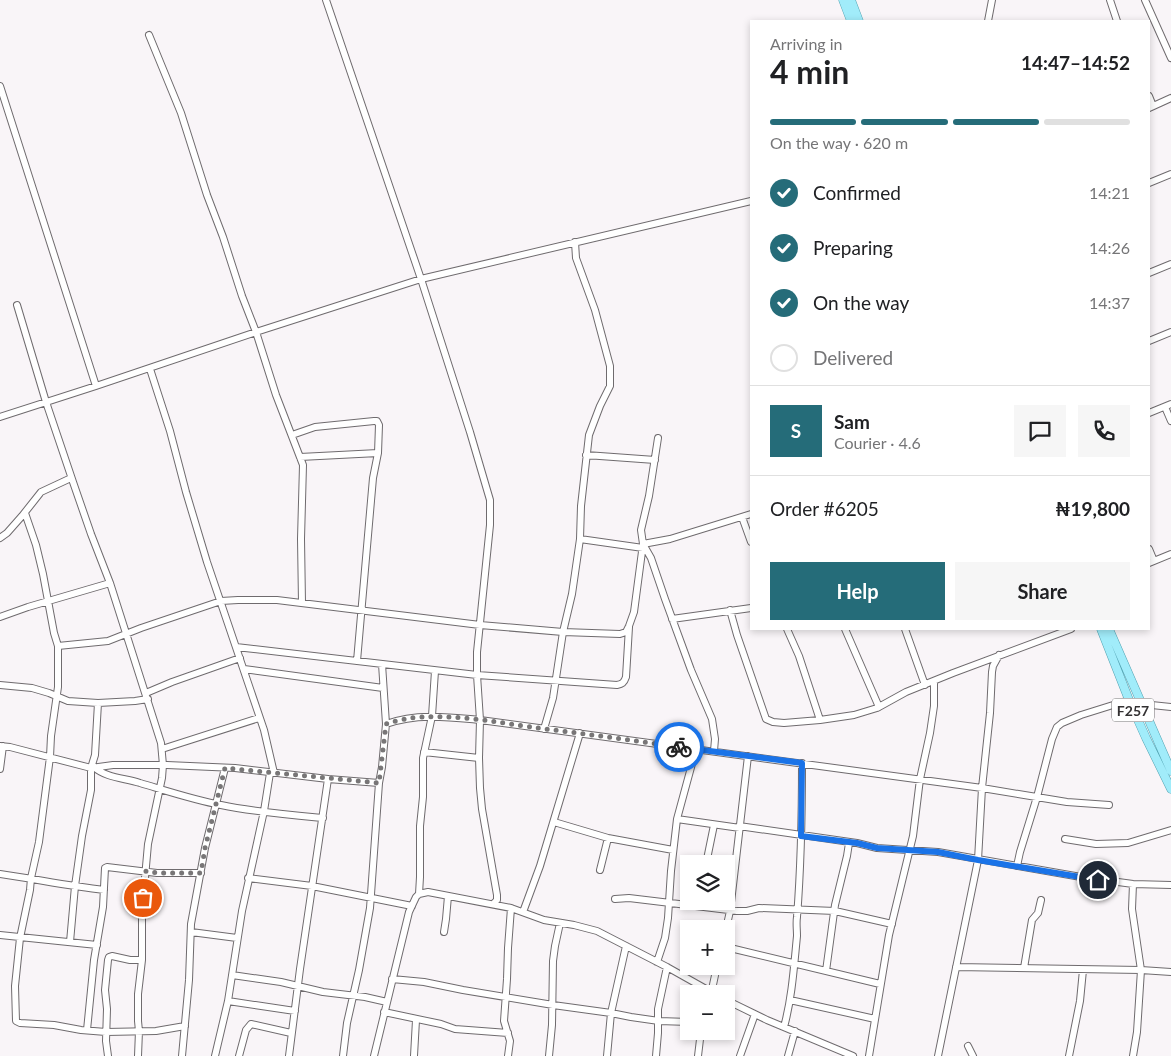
<!DOCTYPE html>
<html lang="en">
<head>
<meta charset="utf-8">
<style>
  body { margin:0; font-family:Lato,sans-serif; background:#f6f6f6; color:#202124; height:100vh; display:flex; flex-direction:column; font-size:19px; white-space:nowrap }
  * { box-sizing:border-box; margin:0 }
  p { font-size:16px; color:#757577 }
  .icon { flex:none; width:28px; height:28px; fill:none; stroke:currentColor; stroke-width:2; stroke-linecap:round; stroke-linejoin:round }
  .map { position:relative; flex:1; overflow:hidden }
  .sheet { position:absolute; left:750px; top:20px; width:400px; height:610px; display:flex; flex-direction:column; background:#fff; border-radius:0px; box-shadow:0 2px 8px #0003 }
  .sheet>* { flex:none }
  .controls { position:absolute; left:680px; top:855px; display:grid; gap:10px }
  .controls a { display:grid; place-items:center; width:55px; height:55px; border-radius:0px; background:#fff; box-shadow:0 2px 8px #0003; font-size:25px }
  .pin { position:absolute; display:grid; place-items:center; width:42px; height:42px; color:#fff; margin:-21px; border:2px solid #fff; border-radius:50%; box-shadow:0 1px 5px #0007 }
  .courier { position:absolute; display:grid; place-items:center; width:50px; height:50px; margin:-25px; border:4px solid #1a73e8; border-radius:50%; background:#fff; color:#222; box-shadow:0 1px 6px #0007 }
  .overview em { font-style:normal; font-weight:700 }
  .overview div { display:flex; flex-direction:column-reverse }
  .overview { display:flex; align-items:center; justify-content:space-between; height:85px; padding:0 20px }
  h1 { font-size:32px; font-weight:700; line-height:38px }
  .bar { display:grid; grid-template-columns:repeat(4,1fr); gap:8px 5px; align-content:center; height:60px; padding:0 20px }
  .bar i { height:6px; border-radius:4px; background:#e0e0e0 }
  .bar .selected { background:#256c79 }
  .bar p { grid-column:span 4 }
  .line { display:flex; align-items:center; gap:12px; padding:0 20px; border-top:1px solid #e0e0e0 }
  .line div { flex:1 }
  .round { display:grid; place-items:center; flex:none; width:52px; height:52px; border-radius:0px; background:#f6f6f6 }
  ol { padding:0 20px; list-style:none }
  li { display:flex; align-items:center; gap:15px; height:55px }
  li p { margin-inline-start:auto }
  li .icon { padding:5px; border-radius:50%; background:#256c79; color:#fff; stroke-width:4 }
  li:last-child { color:#757577 }
  li i { width:28px; height:28px; border:2px solid #e0e0e0; border-radius:50% }
  .cta { display:flex; gap:10px; margin-top:auto; padding:10px 20px }
  .cta a { flex:1; height:58px; border-radius:0px; background:#256c79; color:#fff; font-size:20px; font-weight:700; line-height:58px; text-align:center }
  .cta a+a { background:#f6f6f6; color:#202124 }
  .map>svg:first-child { display:block }
  .lines { fill:none; stroke-linecap:round; stroke-linejoin:round }
  .minor-casing { stroke:#6f6b6e; stroke-width:8 }
  .major-casing { stroke:#52a2b1; stroke-width:9 }
  .minor { stroke:#fff; stroke-width:6 }
  .major { stroke:#a1ecfa; stroke-width:8 }
  .done { stroke:#787677; stroke-width:5; stroke-dasharray:0 9 }
  .route { stroke:#1a73e8; stroke-width:6 }
  .labels { text-anchor:middle; dominant-baseline:central; stroke-width:5; stroke-linejoin:round; paint-order:stroke }
  .shield { fill:#fff; stroke:#706f70; stroke-width:1 }
  .shield-label { font-size:14px; font-weight:bold; fill:#333132 }
</style>
</head>
<body>
<div class="map">
<svg width="1171" height="1056" viewBox="0 0 1171 1056">
  <rect width="100%" height="100%" fill="#f9f5f8"/>
  <g class="lines">
    <g class="minor-casing">
      <path id="minor" d="M326,0L421,279L470,432L490,500V525L477,652V675L480,720L479,758L480,788L482,809L497,895V900L493,904
        M1110,0L1117,21
        M1145,0L1171,58
        M988,21L992,0
        M149,35L181,113L207,195L223,237L242,296L256,332L276,395L303,465L301,539L302,603
        M0,86L96,386
        M1149,96L1153,106
        M1149,108L1171,98
        M1149,183L1171,174
        M1149,273L1171,264
        M17,305L46,402L73,482L91,534L110,583L161,743L163,765L162,778L148,844L142,911V960L138,994V1021L139,1031L138,1056
        M1149,341L1171,332
        M150,369L170,431L186,492L207,562L264,730L274,773
        M1165,407L1171,421
        M1149,413L1171,404
        M0,417L96,386L256,332L421,279L751,201
        M292,435L315,427L374,421H377L379,425L378,453L373,478L357,661
        M586,455L655,460
        M300,457L378,453
        M25,513L36,545L43,574L54,633L58,646V687L51,736L50,757L39,842L31,878L30,890L20,938L15,986L16,1021L20,1023L54,1025L81,1030L106,1032L156,1031L185,1026
        M742,517L751,542
        M0,538L7,533L22,516L41,492L71,478
        M580,539L643,548
        M643,544L651,558L665,599L691,670L712,719L715,739L714,751
        M643,544L670,539L751,514
        M1149,549L1154,561
        M1149,563L1171,554
        M730,610L737,635L766,719L773,722L784,723L820,720L854,715L877,708L906,692L953,673L1071,629
        M0,617L28,607L110,583
        M672,619L751,608
        M787,629L799,656L820,720
        M845,629L879,707
        M905,629L925,685
        M58,646L108,641L141,628L221,601L238,600H277L480,625L563,632L620,634L626,632L629,626L634,612L643,544L641,530L649,496L658,438
        M236,647L477,675L617,685C622,684 624,683 626,677L629,627
        M244,669L383,688
        M0,685L32,688L49,693L68,701L98,703L135,701L148,699
        M146,693L172,682L240,658
        M1142,704L1171,707
        M386,724C418,713 448,717 480,720L982,788L1067,802L1109,805
        M544,729L553,698L563,632L572,594L580,539L581,506L589,435L600,406L610,386V366L595,310L576,258L575,242
        M0,746L10,747L91,768L113,765H167L235,768L328,779L379,783
        M162,749L259,718
        M424,752L479,758
        M94,767C106,778 125,778 140,783C167,791 194,800 221,805C254,812 290,815 323,818
        M0,769L3,746
        M677,819L740,828
        M554,822L608,838L673,850
        M739,826L857,843L877,848L938,852L1081,877L1133,884L1171,885
        M1065,839L1096,844L1128,843L1171,830
        M706,864L714,825
        M1017,866L1020,852L1037,797L1052,739L1057,727L1062,723L1081,715L1129,700
        M600,870L608,838
        M0,874C35,879 69,886 104,890
        M248,878L312,886L412,906
        M419,894L428,892L511,908L544,920L574,925L597,931L667,967L715,994
        M615,899L629,898L737,911H747L759,908L835,911L892,924
        M523,912L540,866L580,733
        M726,929L730,911L748,756
        M191,932L237,938
        M444,932L446,919L448,896
        M0,935L97,945
        M70,942L75,886L82,836L91,790V768L95,755L98,703
        M726,947L880,984
        M657,962L665,938L668,918L671,871L677,819L696,749
        M956,967L1141,970L1171,972
        M1024,968L1032,920L1038,913L1041,900
        M826,971L835,905L847,856L849,843
        M232,975L281,982L323,992L365,997L387,1002
        M392,979L424,982L463,990L553,1005L611,1013L631,1017L659,1021L689,1022
        M711,994L717,966
        M726,1000L767,1020L853,1056
        M790,1000L875,1019
        M228,1001L295,1011
        M384,1012L441,1024L455,1029L508,1033
        M784,1027C792,998 794,966 797,936C797,929 796,923 797,917C801,866 802,815 802,763
        M87,1030L94,960L103,907L105,868L107,867L157,873H201
        M968,1046L973,1056
        M108,1056L106,1041L107,1009L105,990L108,960L109,957L112,956L130,960H142
        M182,1056L189,980L191,924L205,848L225,768
        M215,1056L228,1001L242,911L264,811L270,773
        M239,1056L246,1030L251,1024L291,1033
        M289,1056L300,969L328,779
        M343,1056L347,1023L359,970L370,908L379,783L382,767L386,724L382,664
        M374,1056L409,912L416,897L419,894L420,877V826L423,797V758L432,716L435,671
        M414,1056L416,1020
        M508,1056L510,1041L504,1021L507,979L508,948L511,908
        M549,1056L552,1025L553,961L555,946L560,923
        M607,1056L611,1013L626,946
        M656,1056L658,1033V1009L667,967
        M698,1056L701,1031
        M740,1056L755,1014
        M788,1056L795,1031
        M869,1056L889,935L913,836L920,779L930,733L934,706V681
        M938,1056L978,860L982,788L990,713L992,672L993,666L999,655
        M1069,1056L1080,1001L1083,970
        M1133,1056L1137,1032L1141,970L1132,909L1133,884"/>
    </g>
    <g class="major-casing">
      <path id="major" d="M843,0L851,21
        M851,0L859,21
        M1101,629L1129,700L1146,738L1171,789
        M1109,629L1171,771"/>
    </g>
    <use href="#minor" class="minor"/>
    <use href="#major" class="major"/>
  </g>
  <g class="lines">
    <path class="done" d="M143,898L146,871L157,873H201L205,848L225,768L379,783L386,724C430,708 492,722 538,728C585,734 632,740 679,747"/>
    <path class="route" d="M679,747L802,763L801,836L857,843L877,848L938,852L978,860L1098,880"/>
  </g>
  <g class="labels">
    <rect class="shield" x="1112" y="698.5" width="42" height="23" rx="4"/>
    <g class="shield-label">
      <text x="1133" y="710">F257</text>
    </g>
  </g>
</svg>
<div class="controls">
<a><svg class="icon" aria-label="layers" viewBox="0 0 24 24"><path d="M12 4l9 5-9 5-9-5zM3 14l9 5 9-5"/></svg></a>
<a>+</a>
<a>−</a>
</div>
<div class="pin" style="left:143px;top:898px;background:#ea580c"><svg class="icon" aria-label="bag" viewBox="0 0 24 24"><path d="M5 8h14l-1 12H6zM9 8a3 3 0 0 1 6 0"/></svg></div>
<div class="pin" style="left:1098px;top:880px;background:#1f2937"><svg class="icon" aria-label="home" viewBox="0 0 24 24"><path d="M3 11l9-7 9 7M6 9v11h12V9"/></svg></div>
<div class="courier" style="left:679px;top:747px"><svg class="icon" aria-label="bike" viewBox="0 0 24 24"><circle cx="6" cy="16" r="4"/><circle cx="18" cy="16" r="4"/><path d="M6 16l4-8h5l3 8M10 8l3 8H6M13 5h3"/></svg></div>
<section class="sheet">
<div class="overview"><div><h1>4 min</h1><p>Arriving in</p></div><em>14:47–14:52</em></div>
<div class="bar"><i class="selected"></i><i class="selected"></i><i class="selected"></i><i></i><p>On the way · 620 m</p></div>
<ol>
<li><svg class="icon" aria-label="check" viewBox="0 0 24 24"><path d="M5 12l5 5 9-10"/></svg>Confirmed<p>14:21</p></li>
<li><svg class="icon" aria-label="check" viewBox="0 0 24 24"><path d="M5 12l5 5 9-10"/></svg>Preparing<p>14:26</p></li>
<li><svg class="icon" aria-label="check" viewBox="0 0 24 24"><path d="M5 12l5 5 9-10"/></svg>On the way<p>14:37</p></li>
<li><i></i>Delivered</li>
</ol>
<div class="line" style="height:90px"><b class="round" style="background:#256c79;color:#fff">S</b><div><b>Sam</b><p>Courier · 4.6</p></div><a class="round"><svg class="icon" aria-label="chat" viewBox="0 0 24 24"><path d="M4 5h16v11H9l-5 4z"/></svg></a><a class="round"><svg class="icon" aria-label="phone" viewBox="0 0 24 24"><path d="M5 4h4l2 5-3 2q2 4 5 5l2-3 5 2v4C11 20 4 13 5 4z"/></svg></a></div>
<div class="line" style="height:65px"><div>Order #6205</div><b>₦19,800</b></div>
<div class="cta"><a>Help</a><a>Share</a></div>
</section>
</div>
</body>
</html>
